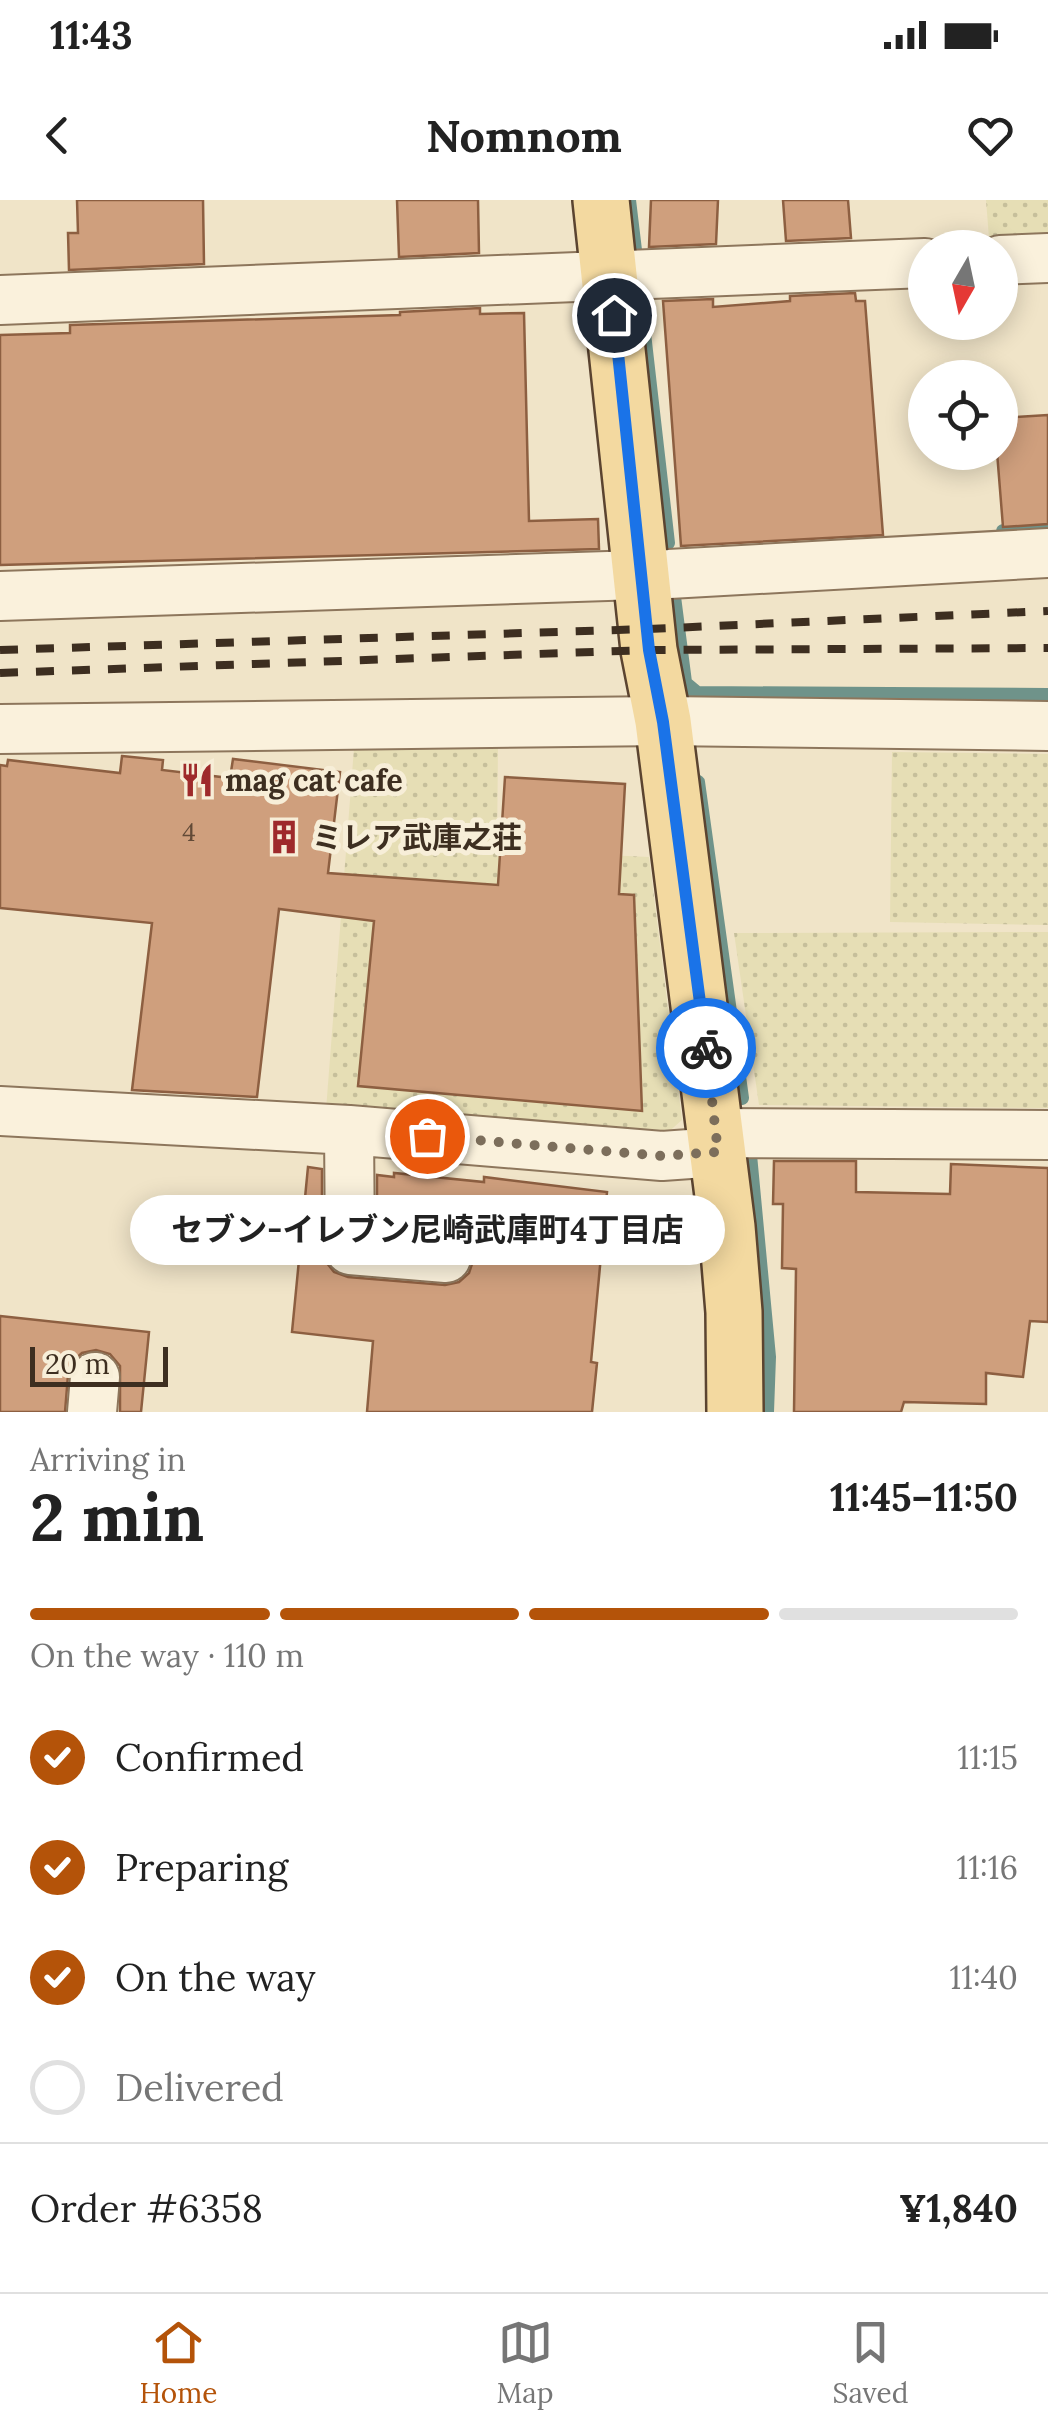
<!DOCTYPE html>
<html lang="en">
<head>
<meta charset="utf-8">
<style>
  body { margin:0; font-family:Lora,"Noto Sans JP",serif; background:#f2f2f2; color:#222; height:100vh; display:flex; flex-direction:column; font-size:38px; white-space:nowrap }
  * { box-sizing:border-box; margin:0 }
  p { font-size:32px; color:#767676 }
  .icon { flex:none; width:55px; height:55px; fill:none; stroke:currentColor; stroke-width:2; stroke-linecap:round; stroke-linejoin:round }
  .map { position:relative; height:1212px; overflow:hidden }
  .sheet { display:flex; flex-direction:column; background:#fff; flex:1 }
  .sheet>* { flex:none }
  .needle { width:65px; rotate:189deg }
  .tools { position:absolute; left:908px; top:30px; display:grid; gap:20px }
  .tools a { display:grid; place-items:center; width:110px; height:110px; border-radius:50%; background:#fff; box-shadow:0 5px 25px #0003; font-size:50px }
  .scale { position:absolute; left:30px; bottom:25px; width:138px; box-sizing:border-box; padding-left:10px; border:5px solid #3d2e20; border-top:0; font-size:28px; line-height:35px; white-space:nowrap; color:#3d2e20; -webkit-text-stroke:8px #f7eed8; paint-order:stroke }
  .pin { position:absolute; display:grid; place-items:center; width:85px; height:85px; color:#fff; margin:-42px; border:5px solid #fff; border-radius:50%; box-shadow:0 2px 10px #0007 }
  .courier { position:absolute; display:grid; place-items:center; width:100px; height:100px; margin:-50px; border:8px solid #1a73e8; border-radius:50%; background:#fff; color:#222; box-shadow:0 2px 12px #0007 }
  .bubble { position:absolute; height:70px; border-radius:35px; background:#fff; box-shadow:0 5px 25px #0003; font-size:32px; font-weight:700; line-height:70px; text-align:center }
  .head em { font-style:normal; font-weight:700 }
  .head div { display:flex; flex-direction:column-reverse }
  .head { display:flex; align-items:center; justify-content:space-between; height:170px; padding:0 30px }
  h1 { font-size:65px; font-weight:700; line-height:75px }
  .bar { display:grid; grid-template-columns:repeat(4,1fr); gap:15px 10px; align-content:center; height:120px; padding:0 30px }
  .bar i { height:12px; border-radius:8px; background:#e0e0e0 }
  .bar .active { background:#b45309 }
  .bar p { grid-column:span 4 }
  .line { display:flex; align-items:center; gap:25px; padding:0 30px; border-top:2px solid #e0e0e0 }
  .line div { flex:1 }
  ol { padding:0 30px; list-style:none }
  li { display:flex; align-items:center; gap:30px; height:110px }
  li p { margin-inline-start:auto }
  li .icon { padding:10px; border-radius:50%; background:#b45309; color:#fff; stroke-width:4 }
  li:last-child { color:#767676 }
  li i { width:55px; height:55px; border:5px solid #e0e0e0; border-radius:50% }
  .status { display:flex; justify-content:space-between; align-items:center; height:70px; padding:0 50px; background:#fff; direction:ltr }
  .status svg { height:28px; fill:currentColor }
  header { display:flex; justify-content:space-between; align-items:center; height:130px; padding:0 30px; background:#fff; font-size:45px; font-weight:700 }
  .tab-bar { display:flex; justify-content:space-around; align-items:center; height:140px; border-top:2px solid #e0e0e0; background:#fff; font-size:28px; color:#767676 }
  .tab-bar a { display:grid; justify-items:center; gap:5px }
  .tab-bar .active { color:#b45309 }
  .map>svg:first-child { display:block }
  .farmland { fill:url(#farmland-dots) }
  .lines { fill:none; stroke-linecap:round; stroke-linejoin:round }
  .stream { stroke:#6f938a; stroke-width:14 }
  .building { fill:#cf9f7d; stroke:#8d5f41; stroke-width:2.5 }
  .minor-casing { stroke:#8d765c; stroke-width:52 }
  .major-casing { stroke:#5b4430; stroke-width:60 }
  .minor { stroke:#faf1dc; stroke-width:48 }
  .major { stroke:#f3d9a0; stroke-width:55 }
  .rail { stroke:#3d2e20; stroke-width:8; stroke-dasharray:18 18; stroke-linecap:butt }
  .done { stroke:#7c6e5b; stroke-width:10; stroke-dasharray:0 18 }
  .route { stroke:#1a73e8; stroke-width:12 }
  .labels { text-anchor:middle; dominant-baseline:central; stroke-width:10; stroke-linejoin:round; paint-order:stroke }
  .number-label { font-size:25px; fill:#624a37 }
  .poi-label { font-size:30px; font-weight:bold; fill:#3d2e20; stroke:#f7eed8; text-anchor:start }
</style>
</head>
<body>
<div class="status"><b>11:43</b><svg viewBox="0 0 49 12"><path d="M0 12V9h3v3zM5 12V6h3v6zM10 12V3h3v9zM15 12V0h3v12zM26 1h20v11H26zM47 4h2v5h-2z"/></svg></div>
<header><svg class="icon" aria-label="back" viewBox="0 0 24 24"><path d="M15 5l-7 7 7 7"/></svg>Nomnom<svg class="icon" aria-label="heart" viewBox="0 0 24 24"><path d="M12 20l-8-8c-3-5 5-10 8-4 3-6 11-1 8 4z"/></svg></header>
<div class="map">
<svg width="1048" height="1212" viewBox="0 0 1048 1212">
  <defs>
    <pattern id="farmland-dots" width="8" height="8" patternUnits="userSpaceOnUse" patternTransform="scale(2.5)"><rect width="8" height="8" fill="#e6deb5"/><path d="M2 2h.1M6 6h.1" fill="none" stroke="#c6bf9b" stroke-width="1.8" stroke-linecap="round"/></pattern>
  </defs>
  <rect width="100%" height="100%" fill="#f0e4c8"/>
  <path class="farmland" d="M986,0H1048V35L989,38Z
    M498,545L497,650L649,657L682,920L657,942L326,910L354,548Z
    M892,552L1048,554V725L890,722Z
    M1048,732V908L759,905L734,733Z"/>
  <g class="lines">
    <path class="stream" d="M629,0L635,50
      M641,107L668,343
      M1003,331L1048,329
      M673,389L686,490
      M685,483L697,493L1048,495
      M698,582L742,898
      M750,955L769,1157L767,1212"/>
  </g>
  <path class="building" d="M77,0H203L204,64L69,70L68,33H78Z
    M397,0H478L479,53L399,57Z
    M651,0H718L716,44L649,47Z
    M783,0H848L851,38L786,41Z
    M855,93L856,101H865L883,335L681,346L663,101L713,99V107L790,101V96Z
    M480,108V114L524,113L529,321L598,319L599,349L0,365V135L70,133V125L400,115V112Z
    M1048,215V324L1003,327L997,252H1000V218Z
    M122,556L163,560L162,570L230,578L233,559L340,572L328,673L498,685L505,577L625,584L619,694L634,695L642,911L358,886L374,721L279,709L257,897L132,890L152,723L0,708V565L7,566L8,560L120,573Z
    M774,961H856V992L950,994L951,964L1048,968V1122L1030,1121L1023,1177L986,1173V1204L904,1202L901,1212H794L796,1069L782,1068L783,1004H773Z
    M308,967L322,969V1050L326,1062L334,1072L348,1077L445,1085L459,1082L469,1073L473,1061L470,1045L461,1035L448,1031L377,1025V975L394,977V973L484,982V977L607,992L591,1162L597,1163L592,1212H367L373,1141L292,1132Z
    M0,1116L149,1132L141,1212H120V1166L110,1154L96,1150L82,1153L72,1162L68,1175L65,1212H0Z"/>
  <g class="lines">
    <g class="minor-casing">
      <path id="minor" d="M1000,60L1048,58
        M0,100L925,63
        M0,396L669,374L1048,353
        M0,529L663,521L1048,526
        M0,911L349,930L662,956L718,952
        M349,930L350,1050L446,1058
        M716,933L1048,935
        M92,1212L95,1177"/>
    </g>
    <g class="major-casing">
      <path id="major" d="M601,0L649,450L663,521L727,1027L734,1112L735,1212"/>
    </g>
    <use href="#minor" class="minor"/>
    <use href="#major" class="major"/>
    <path class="rail" d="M0,450L648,429L1048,411
      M0,473L649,450L1048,448"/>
  </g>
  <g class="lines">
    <path class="done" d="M427,936L662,956L718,952L706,848"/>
    <path class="route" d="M614,115L649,450L663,522L706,848"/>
  </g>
  <defs>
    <g id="restaurant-bare" transform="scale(2.7)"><path d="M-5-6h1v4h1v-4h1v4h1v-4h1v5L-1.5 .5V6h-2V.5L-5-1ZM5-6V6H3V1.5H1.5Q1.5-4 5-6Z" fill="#9e2a2b" stroke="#f7eed8" stroke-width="2.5" paint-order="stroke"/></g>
    <g id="building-bare" transform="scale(2.7)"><path d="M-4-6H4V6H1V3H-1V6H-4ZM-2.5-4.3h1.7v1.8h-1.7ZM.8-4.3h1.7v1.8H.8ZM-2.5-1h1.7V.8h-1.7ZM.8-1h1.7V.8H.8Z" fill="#9e2a2b" stroke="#f7eed8" stroke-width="2.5" paint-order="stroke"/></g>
  </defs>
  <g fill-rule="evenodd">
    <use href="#restaurant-bare" x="197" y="580"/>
    <use href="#building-bare" x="284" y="637"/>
  </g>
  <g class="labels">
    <g class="number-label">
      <text x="189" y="632">4</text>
    </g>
    <g class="poi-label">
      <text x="225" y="580">mag cat cafe</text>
      <text x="312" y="637">ミレア武庫之荘</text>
    </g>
  </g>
</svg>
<div class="tools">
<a><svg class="needle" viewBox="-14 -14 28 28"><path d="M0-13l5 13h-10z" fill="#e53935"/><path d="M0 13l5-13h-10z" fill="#767676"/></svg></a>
<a><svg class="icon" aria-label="locate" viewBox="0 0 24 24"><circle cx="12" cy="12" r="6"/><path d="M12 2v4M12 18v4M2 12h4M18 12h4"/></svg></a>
</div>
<div class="scale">20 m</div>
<div class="pin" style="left:427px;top:936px;background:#ea580c"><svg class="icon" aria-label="bag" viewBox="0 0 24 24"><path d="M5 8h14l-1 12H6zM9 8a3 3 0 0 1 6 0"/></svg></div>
<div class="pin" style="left:614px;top:115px;background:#1f2937"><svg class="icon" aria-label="home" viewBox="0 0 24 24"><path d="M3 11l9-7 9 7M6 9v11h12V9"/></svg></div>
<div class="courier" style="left:706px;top:848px"><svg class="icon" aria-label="bike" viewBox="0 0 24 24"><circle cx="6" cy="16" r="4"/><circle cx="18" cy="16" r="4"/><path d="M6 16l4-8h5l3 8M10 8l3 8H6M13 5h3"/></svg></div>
<div class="bubble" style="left:130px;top:995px;width:595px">セブン-イレブン尼崎武庫町4丁目店</div>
</div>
<section class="sheet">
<div class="head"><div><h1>2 min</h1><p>Arriving in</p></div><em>11:45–11:50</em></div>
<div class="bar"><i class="active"></i><i class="active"></i><i class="active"></i><i></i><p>On the way · 110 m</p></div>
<ol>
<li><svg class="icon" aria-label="check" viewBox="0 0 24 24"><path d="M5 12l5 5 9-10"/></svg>Confirmed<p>11:15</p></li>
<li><svg class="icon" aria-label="check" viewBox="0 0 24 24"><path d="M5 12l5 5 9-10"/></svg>Preparing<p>11:16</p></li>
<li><svg class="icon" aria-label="check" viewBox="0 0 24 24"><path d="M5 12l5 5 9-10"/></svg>On the way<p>11:40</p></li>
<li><i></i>Delivered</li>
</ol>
<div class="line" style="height:130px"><div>Order #6358</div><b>¥1,840</b></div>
</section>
<nav class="tab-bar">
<a class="active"><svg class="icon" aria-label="home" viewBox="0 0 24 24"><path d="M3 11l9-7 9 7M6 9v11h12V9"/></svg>Home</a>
<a><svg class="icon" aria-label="map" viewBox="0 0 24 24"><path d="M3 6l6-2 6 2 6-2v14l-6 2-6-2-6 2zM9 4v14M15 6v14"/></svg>Map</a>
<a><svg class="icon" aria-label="saved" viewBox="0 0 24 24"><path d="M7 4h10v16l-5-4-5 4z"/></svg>Saved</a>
</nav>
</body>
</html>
